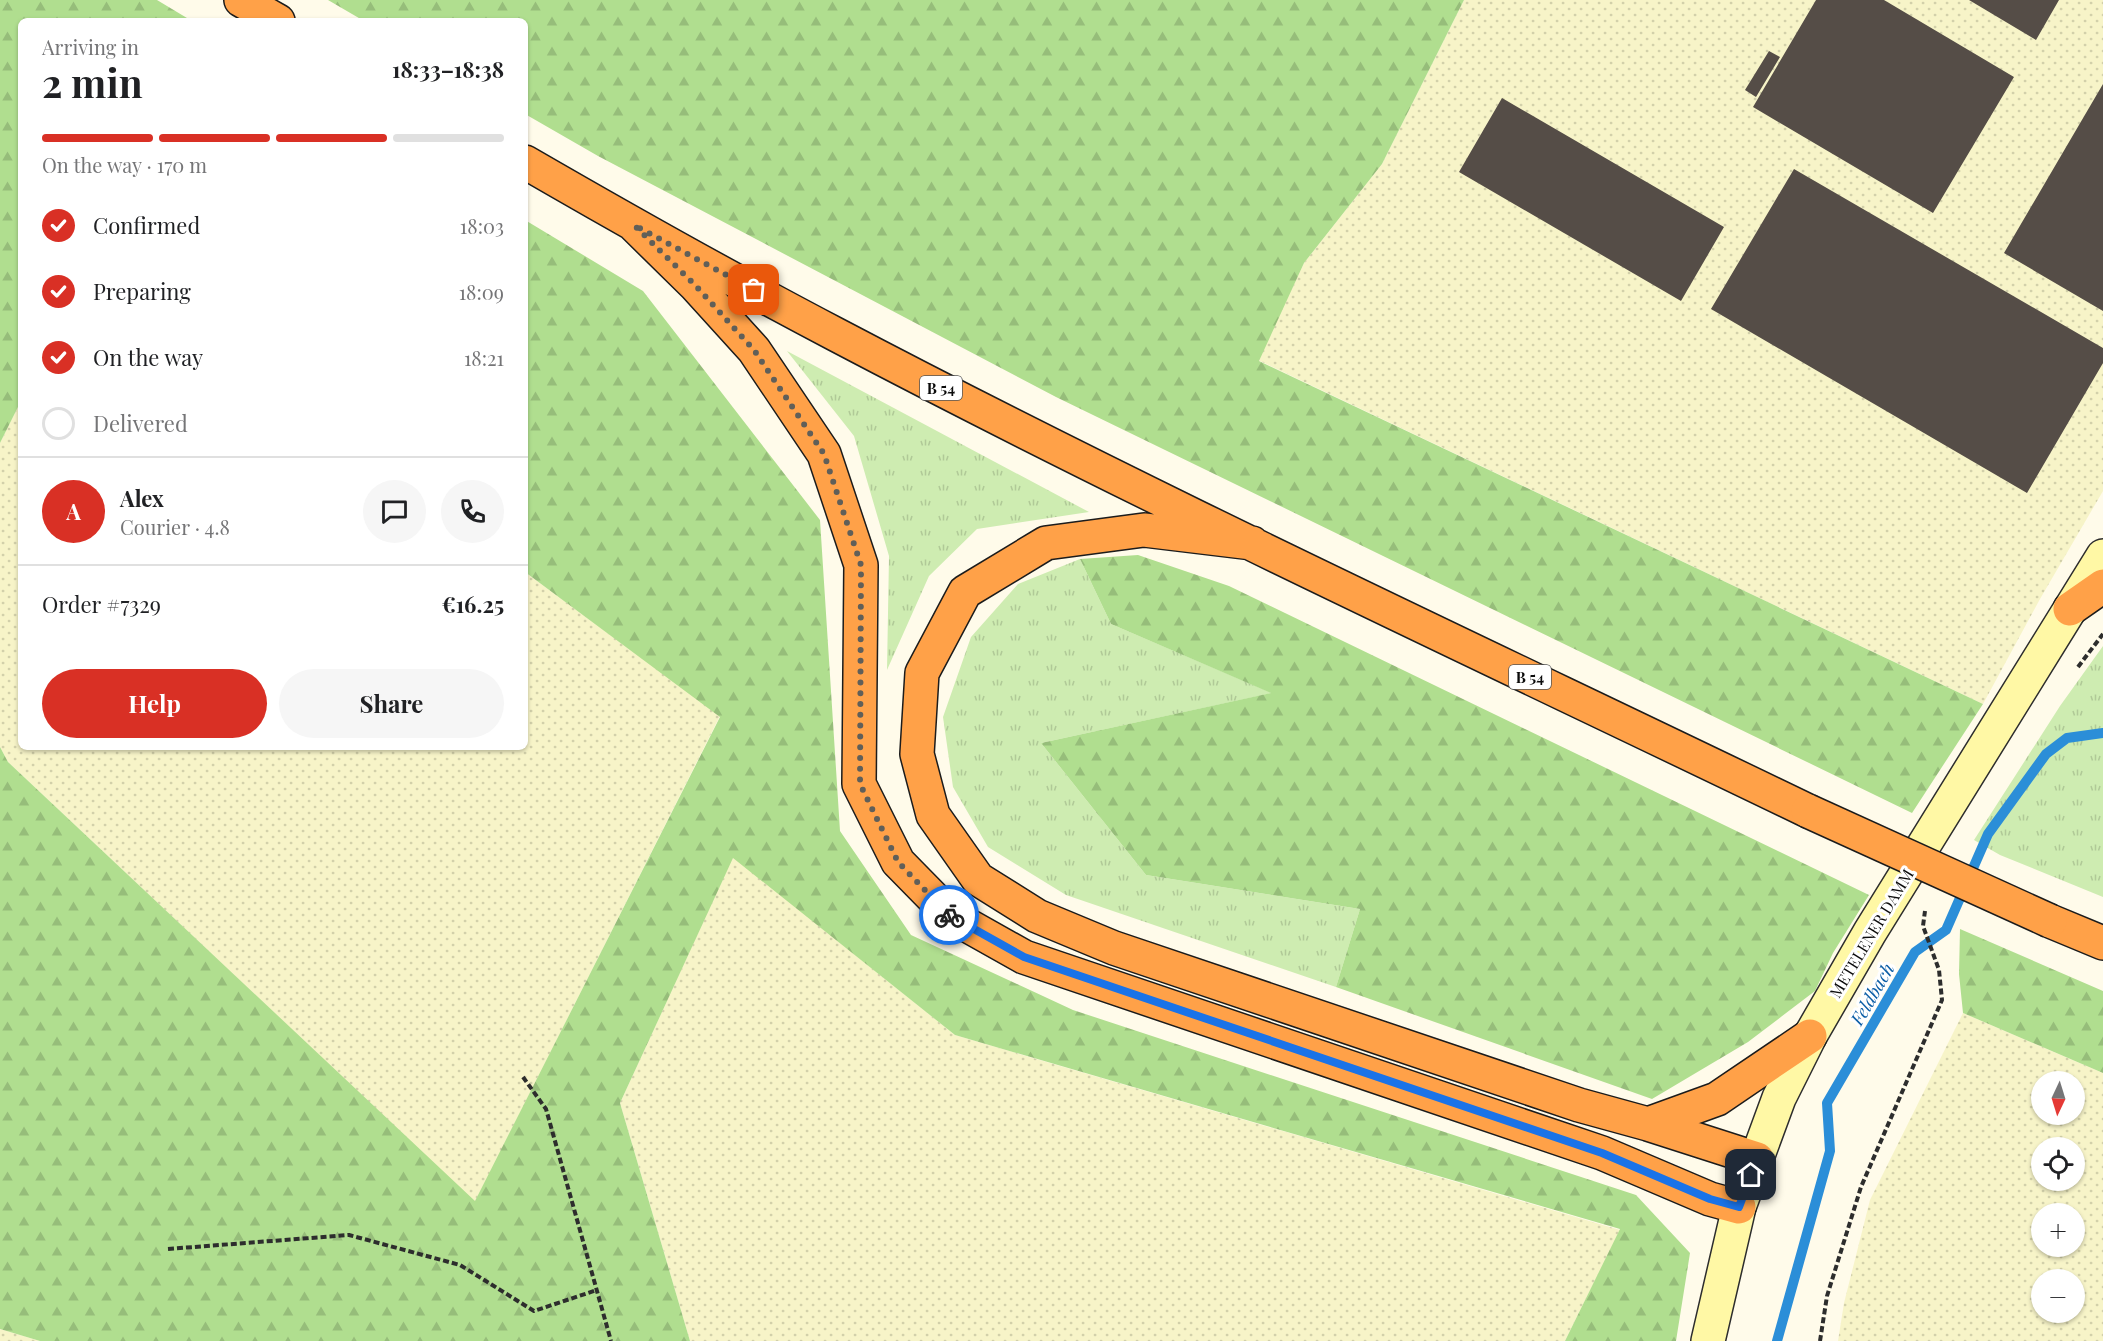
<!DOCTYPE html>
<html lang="en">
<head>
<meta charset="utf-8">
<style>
  body { margin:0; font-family:"Playfair Display",serif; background:#f6f6f6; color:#202124; height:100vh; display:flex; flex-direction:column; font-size:22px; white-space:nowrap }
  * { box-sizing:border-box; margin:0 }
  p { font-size:20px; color:#757577 }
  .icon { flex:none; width:33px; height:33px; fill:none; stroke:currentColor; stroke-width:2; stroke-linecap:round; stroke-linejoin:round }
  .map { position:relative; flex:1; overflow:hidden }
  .panel { position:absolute; left:18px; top:18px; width:510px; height:732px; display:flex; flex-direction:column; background:#fff; border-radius:9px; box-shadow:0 2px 4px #0004 }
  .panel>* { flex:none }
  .needle { width:39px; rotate:184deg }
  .tools { position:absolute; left:2031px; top:1071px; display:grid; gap:12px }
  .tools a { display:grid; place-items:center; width:54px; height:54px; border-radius:50%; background:#fff; box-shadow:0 2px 4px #0004; font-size:30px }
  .pin { position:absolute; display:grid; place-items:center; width:51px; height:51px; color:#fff; margin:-26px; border-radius:12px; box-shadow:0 3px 9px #0006 }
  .courier { position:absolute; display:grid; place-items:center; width:60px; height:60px; margin:-30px; border:4px solid #1a73e8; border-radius:50%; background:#fff; color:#222; box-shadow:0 2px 8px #0007 }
  .summary em { font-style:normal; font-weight:700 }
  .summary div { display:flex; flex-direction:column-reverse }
  .summary { display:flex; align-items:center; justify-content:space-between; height:102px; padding:0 24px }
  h1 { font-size:39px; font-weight:700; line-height:45px }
  .bar { display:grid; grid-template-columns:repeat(4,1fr); gap:9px 6px; align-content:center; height:72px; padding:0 24px }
  .bar i { height:8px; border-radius:4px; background:#e0e0e0 }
  .bar .active { background:#d93025 }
  .bar p { grid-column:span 4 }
  .line { display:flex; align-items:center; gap:15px; padding:0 24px; border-top:2px solid #e0e0e0 }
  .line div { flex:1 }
  .round { display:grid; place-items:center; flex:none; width:63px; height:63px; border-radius:32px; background:#f6f6f6 }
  ol { padding:0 24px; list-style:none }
  li { display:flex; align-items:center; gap:18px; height:66px }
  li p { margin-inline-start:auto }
  li .icon { padding:6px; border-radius:50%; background:#d93025; color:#fff; stroke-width:4 }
  li:last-child { color:#757577 }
  li i { width:33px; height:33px; border:3px solid #e0e0e0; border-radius:50% }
  .button { display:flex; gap:12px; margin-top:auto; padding:12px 24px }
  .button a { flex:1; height:69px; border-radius:36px; background:#d93025; color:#fff; font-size:24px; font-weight:700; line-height:69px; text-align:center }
  .button a+a { background:#f6f6f6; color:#202124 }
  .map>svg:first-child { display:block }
  .farmland { fill:url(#farmland-dots); fill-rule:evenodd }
  .grass { fill:url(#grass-tufts) }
  .forest { fill:url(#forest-firs) }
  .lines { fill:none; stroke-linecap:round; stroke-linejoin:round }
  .stream { stroke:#2b8ed8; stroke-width:10 }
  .building { fill:#554d47 }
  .secondary-casing { stroke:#2d2d2d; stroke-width:36 }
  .highway-casing { stroke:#1c1c1c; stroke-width:36 }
  .path { stroke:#2d2d2d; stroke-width:4; stroke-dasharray:6 3; stroke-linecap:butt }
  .secondary { stroke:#fff8a5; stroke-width:33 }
  .highway { stroke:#ffa148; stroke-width:33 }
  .highway-bridge-casing { stroke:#1c1c1c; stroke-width:36; stroke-linecap:butt }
  .highway-bridge { stroke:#ffa148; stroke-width:33 }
  .done { stroke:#605f59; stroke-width:6; stroke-dasharray:0 10.8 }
  .route { stroke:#1a73e8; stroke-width:8 }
  .labels { text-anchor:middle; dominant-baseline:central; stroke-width:6; stroke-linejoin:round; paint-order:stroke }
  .shield { fill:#fff; stroke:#545454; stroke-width:1.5 }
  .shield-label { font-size:15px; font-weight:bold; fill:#0b0b0b }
  .street-label { font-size:16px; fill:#0b0b0b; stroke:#fff }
  .water-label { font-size:18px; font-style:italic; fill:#0c5ea6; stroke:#fff }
</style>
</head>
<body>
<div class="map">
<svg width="2103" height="1341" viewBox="0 0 2103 1341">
  <defs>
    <pattern id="farmland-dots" width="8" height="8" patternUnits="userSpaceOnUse" patternTransform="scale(1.5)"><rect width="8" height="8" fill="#f7f4c8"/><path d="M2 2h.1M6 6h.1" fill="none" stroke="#d2d0aa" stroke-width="1.8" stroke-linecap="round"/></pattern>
    <pattern id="grass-tufts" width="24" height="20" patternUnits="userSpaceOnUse" patternTransform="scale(1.5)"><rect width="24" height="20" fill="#ceecb1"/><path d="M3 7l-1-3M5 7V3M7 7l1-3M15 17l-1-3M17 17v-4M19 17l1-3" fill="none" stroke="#b0c997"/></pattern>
    <pattern id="forest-firs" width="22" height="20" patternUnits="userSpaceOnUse" patternTransform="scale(1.5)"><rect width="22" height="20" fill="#b0de8f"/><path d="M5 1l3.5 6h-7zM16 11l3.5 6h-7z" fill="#96bd7a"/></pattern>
  </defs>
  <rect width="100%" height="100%" fill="#fffbea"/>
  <path class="farmland" d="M1464,0H2103V491L2040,599L1983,704L1258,360L1304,263L1382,164Z
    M21,401V747H525V572L720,716L475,1202L8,762L0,747V443Z
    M733,857L955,1035L1620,1230L1565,1341H690L620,1103Z
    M1963,1013L2103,1073V1341H1838L1844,1303L1870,1200ZM2042,1082H2074V1114H2042ZM2042,1148H2074V1180H2042ZM2042,1214H2074V1246H2042ZM2042,1280H2074V1312H2042Z
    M0,1329L40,1341H0Z"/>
  <path class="grass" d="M787,351L1089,512L977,529L929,576L887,670L889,556L854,436Z
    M1080,559L1111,624L1272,693L1041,743L1146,875L1360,909L1336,987L1066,895L988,847L953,787L943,717L971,637L1018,584Z
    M2103,646V897L2000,855L1974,840L2060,706Z"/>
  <path class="forest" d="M0,0H157L192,21H21V401L0,443Z
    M328,0H1464L1382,164L1304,263L1259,361L1983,704L1912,813L1056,397L598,156L525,114V21H364Z
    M525,220L643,291L820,520L840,831L911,935L1073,1010L1636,1195L1690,1253L1676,1341H1565L1620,1229L955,1035L733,858L620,1103L690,1341H40L0,1329V747L8,762L475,1201L720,717L525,572Z
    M1138,555L1229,586L1869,895L1833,953L1815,991L1748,1042L1652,1099L1336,987L1360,909L1146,875L1041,743L1271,693L1111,624L1080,559Z
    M1960,929L2103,991V1073L1963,1013L1959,974Z"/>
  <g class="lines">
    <path class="stream" d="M1777,1341L1830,1151L1827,1103L1915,952L1946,930L1988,834L2046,754L2067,738L2103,733"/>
  </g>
  <path class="building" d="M1816,0H1884L2014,77L1933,213L1753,107Z
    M1969,0H2059L2036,40Z
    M1769,51L1780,57L1756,97L1745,90Z
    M2103,84V311L2004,253Z
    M1502,98L1724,227L1681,301L1459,172Z
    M1794,169L2103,348V363L2027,493L1711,309Z"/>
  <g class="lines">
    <g class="secondary-casing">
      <path id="secondary" d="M1708,1341L1739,1207L1779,1098L1810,1036L1870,932L2103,556"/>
    </g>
    <g class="highway-casing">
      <path id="highway" d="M241,0L278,21
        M525,162C627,221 730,279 835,334C1154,502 1483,654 1808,811
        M634,225L695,285L754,350L824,454L861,565L859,784L898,862L951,916L1024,957L1602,1153L1710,1199L1739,1207
        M1252,543L1144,530L1046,543L965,592L922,673L917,754L933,815L978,879L1037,916L1114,948L1579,1105L1648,1124L1757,1159
        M2070,609L2103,586
        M2050,921L2103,943
        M1648,1124L1717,1099L1810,1036"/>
    </g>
    <path class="path" d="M2078,667L2103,634
      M523,1077L546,1109L611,1341
      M168,1249L349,1235L460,1265L534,1311L597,1290
      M1820,1341L1827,1296L1861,1187L1942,1000L1939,970L1923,926L1925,911"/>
    <use href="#secondary" class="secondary"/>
    <use href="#highway" class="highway"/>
    <g class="highway-bridge-casing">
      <path id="highway-bridge" d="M1808,811L2050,921"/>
    </g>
    <use href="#highway-bridge" class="highway-bridge"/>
  </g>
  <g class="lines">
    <path class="done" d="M754,290L634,225L695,285L754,350L824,454L861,565L860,784L898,862L949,915"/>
    <path class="route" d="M949,915L1024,957L1602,1153L1710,1199L1739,1207L1751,1175"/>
  </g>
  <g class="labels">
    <g class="shield">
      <rect x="920" y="376" width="42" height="24" rx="4.5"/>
      <rect x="1509" y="665" width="42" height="24" rx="4.5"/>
    </g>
    <g class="shield-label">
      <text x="941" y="388">B 54</text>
      <text x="1530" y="677">B 54</text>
    </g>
    <g class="street-label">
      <text transform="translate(1871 933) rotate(-59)">METELENER DAMM</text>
    </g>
    <g class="water-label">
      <text transform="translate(1872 994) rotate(-60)">Feldbach</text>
    </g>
  </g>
</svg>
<div class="tools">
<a><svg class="needle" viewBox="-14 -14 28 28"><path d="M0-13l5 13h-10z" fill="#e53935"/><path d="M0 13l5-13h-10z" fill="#757577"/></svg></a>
<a><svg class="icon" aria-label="locate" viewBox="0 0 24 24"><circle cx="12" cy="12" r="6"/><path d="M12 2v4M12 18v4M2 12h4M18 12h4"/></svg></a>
<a>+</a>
<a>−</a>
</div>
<div class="pin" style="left:754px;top:290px;background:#ea580c"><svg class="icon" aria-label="bag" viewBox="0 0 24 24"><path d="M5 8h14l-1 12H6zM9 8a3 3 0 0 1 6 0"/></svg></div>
<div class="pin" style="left:1751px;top:1175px;background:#1f2937"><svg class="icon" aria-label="home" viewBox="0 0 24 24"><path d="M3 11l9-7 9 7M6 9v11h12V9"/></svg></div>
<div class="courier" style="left:949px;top:915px"><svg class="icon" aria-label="bike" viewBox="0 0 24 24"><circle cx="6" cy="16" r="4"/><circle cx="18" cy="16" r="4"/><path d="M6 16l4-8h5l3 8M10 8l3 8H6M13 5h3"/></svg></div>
<section class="panel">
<div class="summary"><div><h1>2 min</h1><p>Arriving in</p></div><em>18:33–18:38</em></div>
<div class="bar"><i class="active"></i><i class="active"></i><i class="active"></i><i></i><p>On the way · 170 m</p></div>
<ol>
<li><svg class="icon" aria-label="check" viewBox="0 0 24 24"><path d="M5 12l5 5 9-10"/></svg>Confirmed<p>18:03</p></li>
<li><svg class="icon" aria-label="check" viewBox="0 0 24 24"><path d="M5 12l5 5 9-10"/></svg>Preparing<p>18:09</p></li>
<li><svg class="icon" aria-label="check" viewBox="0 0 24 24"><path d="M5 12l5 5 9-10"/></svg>On the way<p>18:21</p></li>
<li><i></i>Delivered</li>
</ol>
<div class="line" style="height:108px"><b class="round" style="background:#d93025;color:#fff">A</b><div><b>Alex</b><p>Courier · 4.8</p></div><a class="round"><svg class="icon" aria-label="chat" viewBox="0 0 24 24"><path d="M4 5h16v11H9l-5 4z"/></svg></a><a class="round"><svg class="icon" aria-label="phone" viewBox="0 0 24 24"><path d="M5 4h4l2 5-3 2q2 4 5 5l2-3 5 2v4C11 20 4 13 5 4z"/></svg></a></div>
<div class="line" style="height:78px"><div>Order #7329</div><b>€16.25</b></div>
<div class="button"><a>Help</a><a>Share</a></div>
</section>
</div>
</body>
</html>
